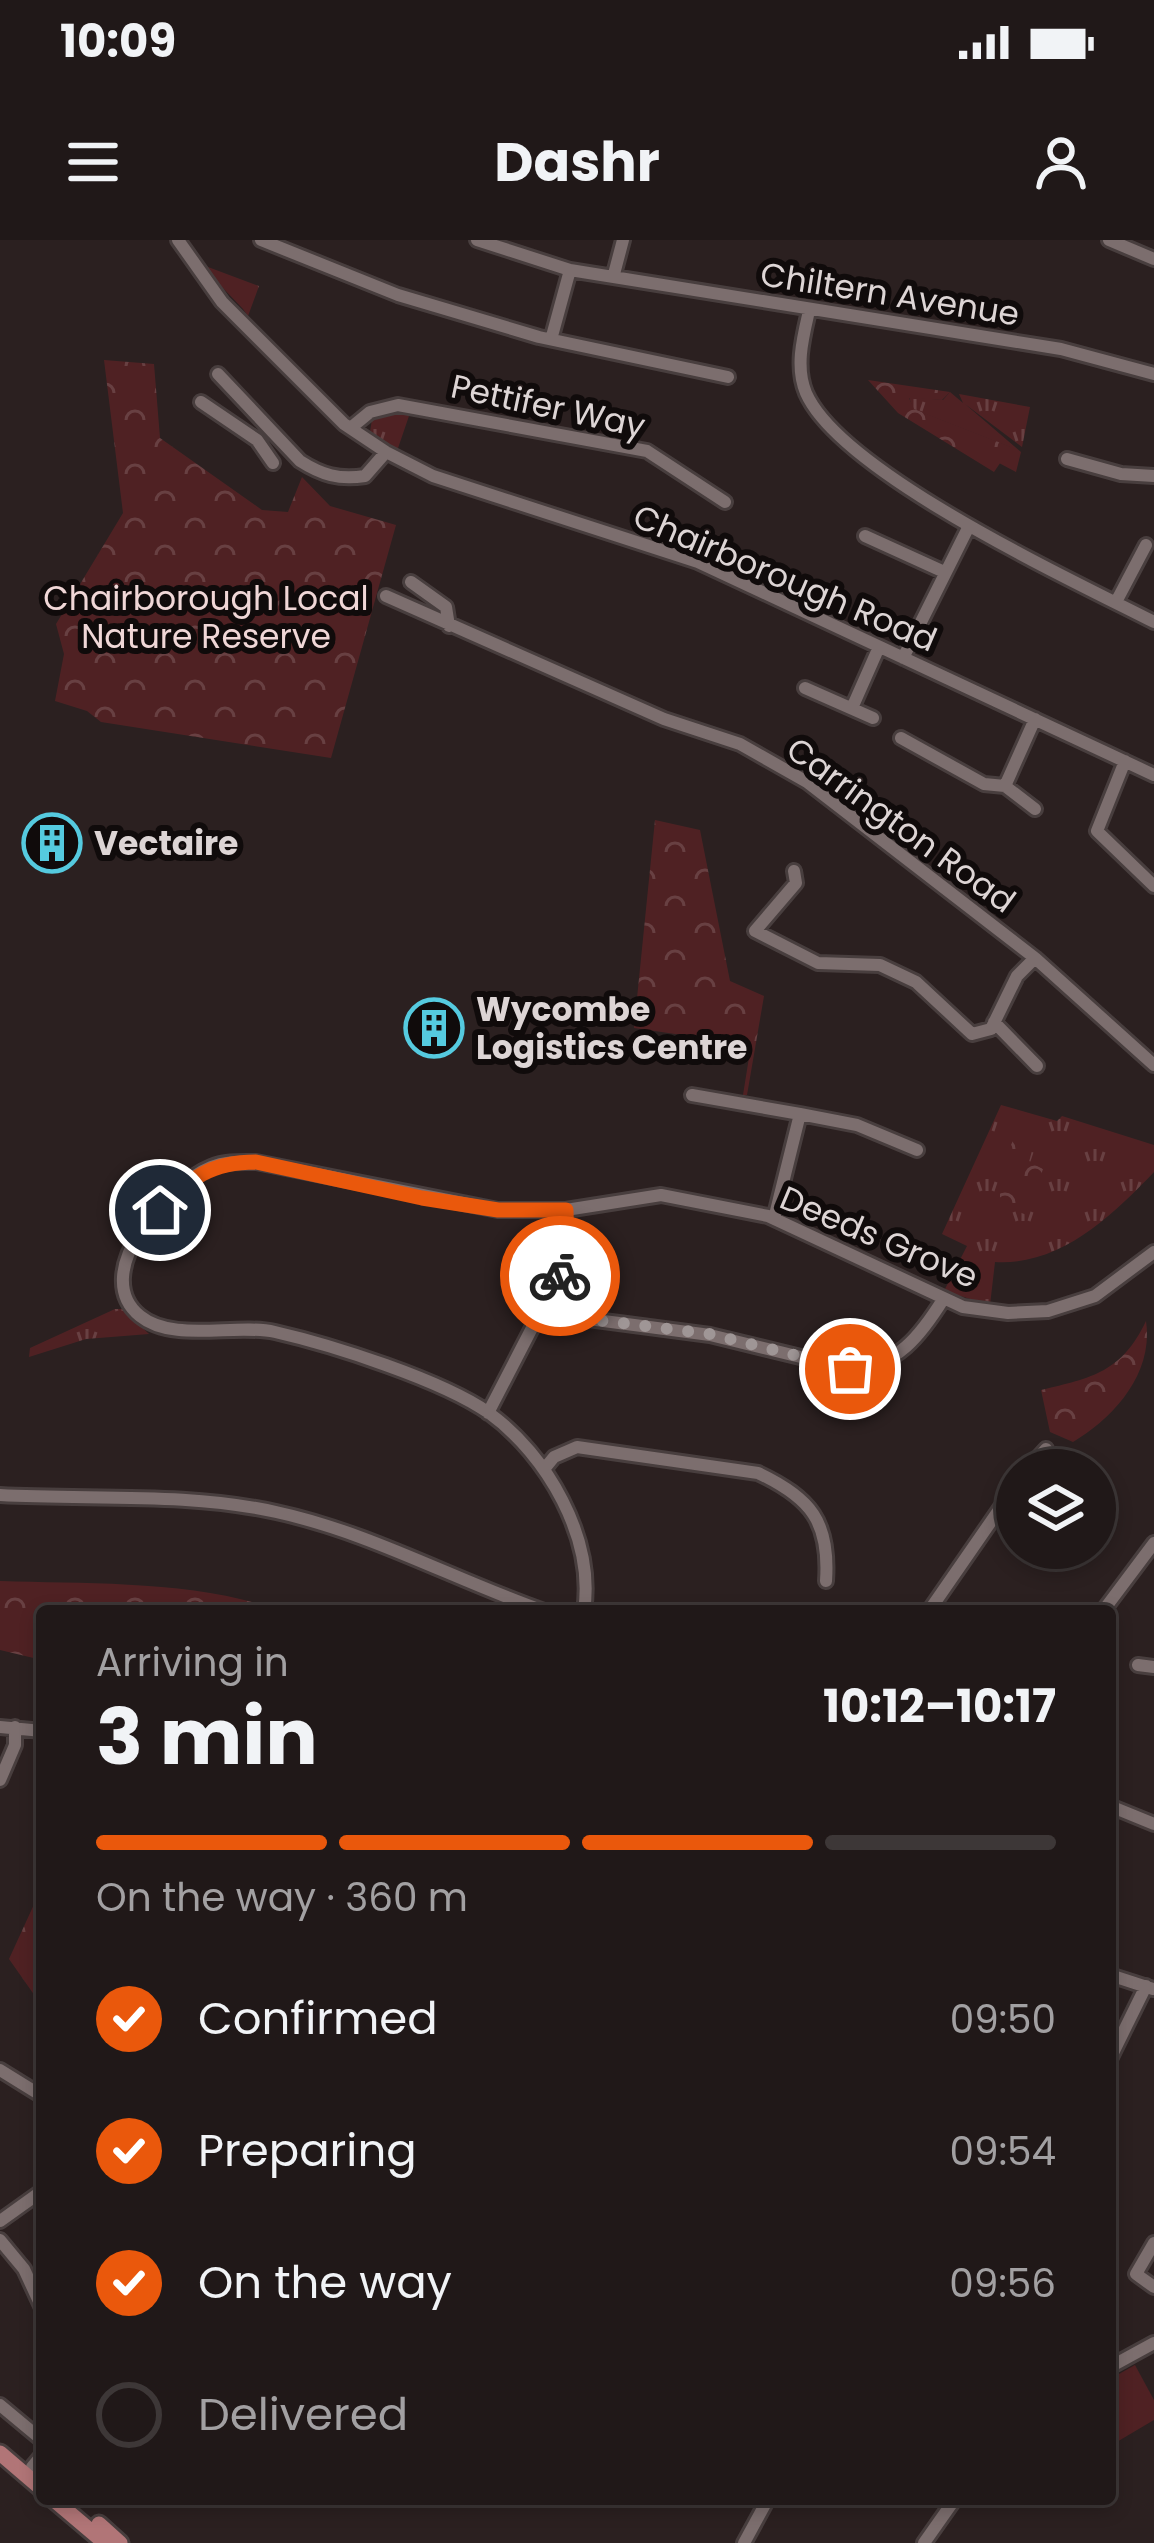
<!DOCTYPE html>
<html lang="en">
<head>
<meta charset="utf-8">
<style>
  body { margin:0; font-family:Poppins,sans-serif; background:#2d2525; color:#f1f3f6; height:100vh; display:flex; flex-direction:column; font-size:45px; white-space:nowrap }
  * { box-sizing:border-box; margin:0 }
  p { font-size:39px; color:#a2a0a2 }
  .icon { flex:none; width:66px; height:66px; fill:none; stroke:currentColor; stroke-width:2; stroke-linecap:round; stroke-linejoin:round }
  .map { position:relative; flex:1; overflow:hidden }
  .side { position:absolute; left:36px; top:1365px; width:1080px; height:900px; display:flex; flex-direction:column; background:#201818; border-radius:12px; box-shadow:0 6px 18px #0003,0 0 0 3px #3d3737 }
  .side>* { flex:none }
  .buttons { position:absolute; left:996px; top:1209px; display:grid; gap:24px }
  .buttons a { display:grid; place-items:center; width:120px; height:120px; border-radius:50%; background:#201818; box-shadow:0 6px 18px #0003,0 0 0 3px #3d3737; font-size:60px }
  .pin { position:absolute; display:grid; place-items:center; width:102px; height:102px; color:#fff; margin:-51px; border:6px solid #fff; border-radius:50%; box-shadow:0 3px 12px #0007 }
  .courier { position:absolute; display:grid; place-items:center; width:120px; height:120px; margin:-60px; border:9px solid #ea580c; border-radius:50%; background:#fff; color:#222; box-shadow:0 3px 15px #0007 }
  .overview em { font-style:normal; font-weight:700 }
  .overview div { display:flex; flex-direction:column-reverse }
  .overview { display:flex; align-items:center; justify-content:space-between; height:204px; padding:0 60px }
  h1 { font-size:78px; font-weight:700; line-height:90px }
  .bar { display:grid; grid-template-columns:repeat(4,1fr); gap:18px 12px; align-content:center; height:144px; padding:0 60px }
  .bar i { height:15px; border-radius:9px; background:#3d3737 }
  .bar .selected { background:#ea580c }
  .bar p { grid-column:span 4 }
  ol { padding:0 60px; list-style:none }
  li { display:flex; align-items:center; gap:36px; height:132px }
  li p { margin-inline-start:auto }
  li .icon { padding:12px; border-radius:50%; background:#ea580c; color:#fff; stroke-width:4 }
  li:last-child { color:#a2a0a2 }
  li i { width:66px; height:66px; border:6px solid #3d3737; border-radius:50% }
  .status { display:flex; justify-content:space-between; align-items:center; height:84px; padding:0 60px; background:#201818; direction:ltr }
  .status svg { height:33px; fill:currentColor }
  header { display:flex; justify-content:space-between; align-items:center; height:156px; padding:0 60px; background:#201818; font-size:54px; font-weight:700 }
  .map>svg:first-child { display:block }
  .grass { fill:url(#grass-tufts) }
  .forest { fill:url(#forest-crowns) }
  .garden { fill:#4f2123 }
  .lines { fill:none; stroke-linecap:round; stroke-linejoin:round }
  .minor-casing { stroke:#483e3e; stroke-width:18 }
  .major-casing { stroke:#483e3e; stroke-width:21 }
  .minor { stroke:#7c6e6e; stroke-width:12 }
  .major { stroke:#b17577; stroke-width:15 }
  .done { stroke:#9f9696; stroke-width:12; stroke-dasharray:0 21.6 }
  .route { stroke:#ea580c; stroke-width:15 }
  .labels { text-anchor:middle; dominant-baseline:central; stroke-width:12; stroke-linejoin:round; paint-order:stroke }
  .street-label { font-size:33px; fill:#ddd5d5; stroke:#100b0b }
  .park-label { font-size:33px; fill:#f0d7d7; stroke:#100b0b }
  .poi-label { font-size:33px; font-weight:bold; fill:#ddd5d5; stroke:#100b0b; text-anchor:start }
</style>
</head>
<body>
<div class="status"><b>10:09</b><svg viewBox="0 0 49 12"><path d="M0 12V9h3v3zM5 12V6h3v6zM10 12V3h3v9zM15 12V0h3v12zM26 1h20v11H26zM47 4h2v5h-2z"/></svg></div>
<header><svg class="icon" aria-label="menu" viewBox="0 0 24 24"><path d="M4 6h16M4 12h16M4 18h16"/></svg>Dashr<svg class="icon" aria-label="person" viewBox="0 0 24 24"><circle cx="12" cy="8" r="4"/><path d="M4 21q1-7 8-7t8 7"/></svg></header>
<div class="map">
<svg width="1154" height="2303" viewBox="0 0 1154 2303">
  <defs>
    <pattern id="grass-tufts" width="24" height="20" patternUnits="userSpaceOnUse" patternTransform="scale(3)"><rect width="24" height="20" fill="#4f2123"/><path d="M3 7l-1-3M5 7V3M7 7l1-3M15 17l-1-3M17 17v-4M19 17l1-3" fill="none" stroke="#684042"/></pattern>
    <pattern id="forest-crowns" width="20" height="18" patternUnits="userSpaceOnUse" patternTransform="scale(3)"><rect width="20" height="18" fill="#4f2123"/><path d="M2 6a3 3 0 1 1 6 0M12 15a3 3 0 1 1 6 0" fill="none" stroke="#684042"/></pattern>
  </defs>
  <rect width="100%" height="100%" fill="#2b2020"/>
  <path class="grass" d="M200,24L259,46L248,76L243,69Z
    M950,152L963,163L959,154L1030,167L1022,207L965,164L1021,212L1016,232L999,223L1010,207L913,169L909,157L943,160Z
    M399,171L410,173L397,211L370,192L372,179Z
    M1001,865L1057,881L1062,876L1154,905V932C1112,976 1060,1026 995,1022L990,1065L944,1051L967,1006L942,994Z
    M115,1069H123L149,1094L86,1099L29,1117L30,1108Z"/>
  <path class="forest" d="M104,120L154,124L160,198L262,270L288,272L302,237L330,266L396,285L331,518L101,482L87,471L55,461L64,414L56,384L123,273Z
    M868,140L950,152L942,160L909,158L914,169L1011,207L994,232L898,173Z
    M655,580L700,590L730,741L764,756L747,855H743L751,805L634,788Z
    M1015,896L1034,903L1029,922L1043,929L1027,975L1000,965V930Z
    M1146,1081C1154,1135 1112,1179 1073,1202L1050,1192L1041,1150C1092,1138 1122,1132 1146,1081Z
    M0,1341C87,1344 199,1340 280,1371H42V1420L0,1410Z
    M42,1647V1766L9,1719Z"/>
  <path class="garden" d="M1135,2125L1154,2160V2180L1110,2206V2139Z"/>
  <g class="lines">
    <g class="minor-casing">
      <path id="minor" d="M178,0L222,62L344,184L386,212L433,236L698,322L1154,535
        M261,0L398,55L539,97L728,137
        M477,0L570,30L1061,109L1154,134
        M1109,0L1154,19
        M614,34L623,0
        M809,71C803,97 795,127 806,153C841,233 1072,340 1154,382
        M552,96L570,30
        M218,134L300,221C322,235 339,240 365,236L386,212
        M201,162L257,200L273,223
        M353,186L370,172L398,165L647,211L725,262
        M1067,219L1121,234L1154,236
        M865,296L942,331
        M411,342L446,367L449,386
        M386,356L664,479L740,504L807,542L1035,718L1154,825
        M1116,362L1146,305
        M903,418L969,286
        M805,448L873,478
        M852,468L879,407
        M901,498L984,544L1005,546L1035,569
        M1125,521L1097,591L1154,646
        M1005,546L1035,479
        M794,631L796,643L755,691L818,723L880,725L916,742L972,794L991,789L1017,736L1035,718
        M994,782L1037,826
        M692,855L800,874
        M774,979L800,874L857,885L917,910
        M548,1061L581,1078L710,1095L850,1129C897,1127 921,1095 944,1058
        M488,1173L563,1028L566,970
        M545,1228L554,1217L577,1207L758,1233C811,1258 830,1282 826,1341
        M1027,1230L1046,1209
        M0,1255C91,1260 186,1252 276,1272C369,1292 455,1340 544,1371
        M584,1371C595,1298 547,1215 489,1173C442,1140 332,1105 275,1092C235,1083 173,1103 140,1076C88,1034 167,945 211,927C226,921 240,922 256,922L498,970H566L661,955L768,976L963,1067L1008,1073L1048,1071L1095,1056L1154,1012
        M929,1371L1017,1244
        M1103,1371L1154,1303
        M1138,1425L1154,1427
        M0,1487L42,1491
        M0,1540L15,1505V1487
        M1110,1566L1154,1584
        M1110,1735L1153,1749
        M1110,1819L1146,1746
        M0,1830L42,1856
        M0,1981L42,1951
        M0,2000L24,2029L42,2068
        M1154,2003L1136,2034L1154,2047
        M1110,2127L1154,2103
        M0,2165L42,2200
        M32,2227L42,2215
        M744,2303L768,2259
        M924,2303L955,2259"/>
    </g>
    <g class="major-casing">
      <path id="major" d="M0,2213L42,2249
        M53,2259L105,2303
        M99,2284L120,2303"/>
    </g>
    <use href="#minor" class="minor"/>
    <use href="#major" class="major"/>
  </g>
  <g class="lines">
    <path class="done" d="M560,1036L548,1061L581,1078L710,1094L850,1129"/>
    <path class="route" d="M160,970C190,938 211,922 256,922L422,958L498,970H566L567,1006L560,1036"/>
  </g>
  <defs>
    <g id="building-ring" transform="scale(3)"><circle r="9.5" fill="#100b0b" stroke="#55cadf" stroke-width="1.5"/><path d="M-4-6H4V6H1V3H-1V6H-4ZM-2.5-4.3h1.7v1.8h-1.7ZM.8-4.3h1.7v1.8H.8ZM-2.5-1h1.7V.8h-1.7ZM.8-1h1.7V.8H.8Z" fill="#55cadf"/></g>
  </defs>
  <g fill-rule="evenodd">
    <use href="#building-ring" x="52" y="603"/>
    <use href="#building-ring" x="434" y="788"/>
  </g>
  <g class="labels">
    <g class="street-label">
      <text transform="translate(890 54) rotate(9)">Chiltern Avenue</text>
      <text transform="translate(548 166) rotate(12)">Pettifer Way</text>
      <text transform="translate(785 338) rotate(23)">Chairborough Road</text>
      <text transform="translate(901 585) rotate(36)">Carrington Road</text>
      <text transform="translate(879 997) rotate(23)">Deeds Grove</text>
    </g>
    <g class="park-label">
      <text x="206" y="358">Chairborough Local<tspan x="206" dy="38">Nature Reserve</tspan></text>
    </g>
    <g class="poi-label">
      <text x="94" y="603">Vectaire</text>
      <text x="476" y="769">Wycombe<tspan x="476" dy="38">Logistics Centre</tspan></text>
    </g>
  </g>
</svg>
<div class="buttons">
<a><svg class="icon" aria-label="layers" viewBox="0 0 24 24"><path d="M12 4l9 5-9 5-9-5zM3 14l9 5 9-5"/></svg></a>
</div>
<div class="pin" style="left:850px;top:1129px;background:#ea580c"><svg class="icon" aria-label="bag" viewBox="0 0 24 24"><path d="M5 8h14l-1 12H6zM9 8a3 3 0 0 1 6 0"/></svg></div>
<div class="pin" style="left:160px;top:970px;background:#1f2937"><svg class="icon" aria-label="home" viewBox="0 0 24 24"><path d="M3 11l9-7 9 7M6 9v11h12V9"/></svg></div>
<div class="courier" style="left:560px;top:1036px"><svg class="icon" aria-label="bike" viewBox="0 0 24 24"><circle cx="6" cy="16" r="4"/><circle cx="18" cy="16" r="4"/><path d="M6 16l4-8h5l3 8M10 8l3 8H6M13 5h3"/></svg></div>
<section class="side">
<div class="overview"><div><h1>3 min</h1><p>Arriving in</p></div><em>10:12–10:17</em></div>
<div class="bar"><i class="selected"></i><i class="selected"></i><i class="selected"></i><i></i><p>On the way · 360 m</p></div>
<ol>
<li><svg class="icon" aria-label="check" viewBox="0 0 24 24"><path d="M5 12l5 5 9-10"/></svg>Confirmed<p>09:50</p></li>
<li><svg class="icon" aria-label="check" viewBox="0 0 24 24"><path d="M5 12l5 5 9-10"/></svg>Preparing<p>09:54</p></li>
<li><svg class="icon" aria-label="check" viewBox="0 0 24 24"><path d="M5 12l5 5 9-10"/></svg>On the way<p>09:56</p></li>
<li><i></i>Delivered</li>
</ol>
</section>
</div>
</body>
</html>
